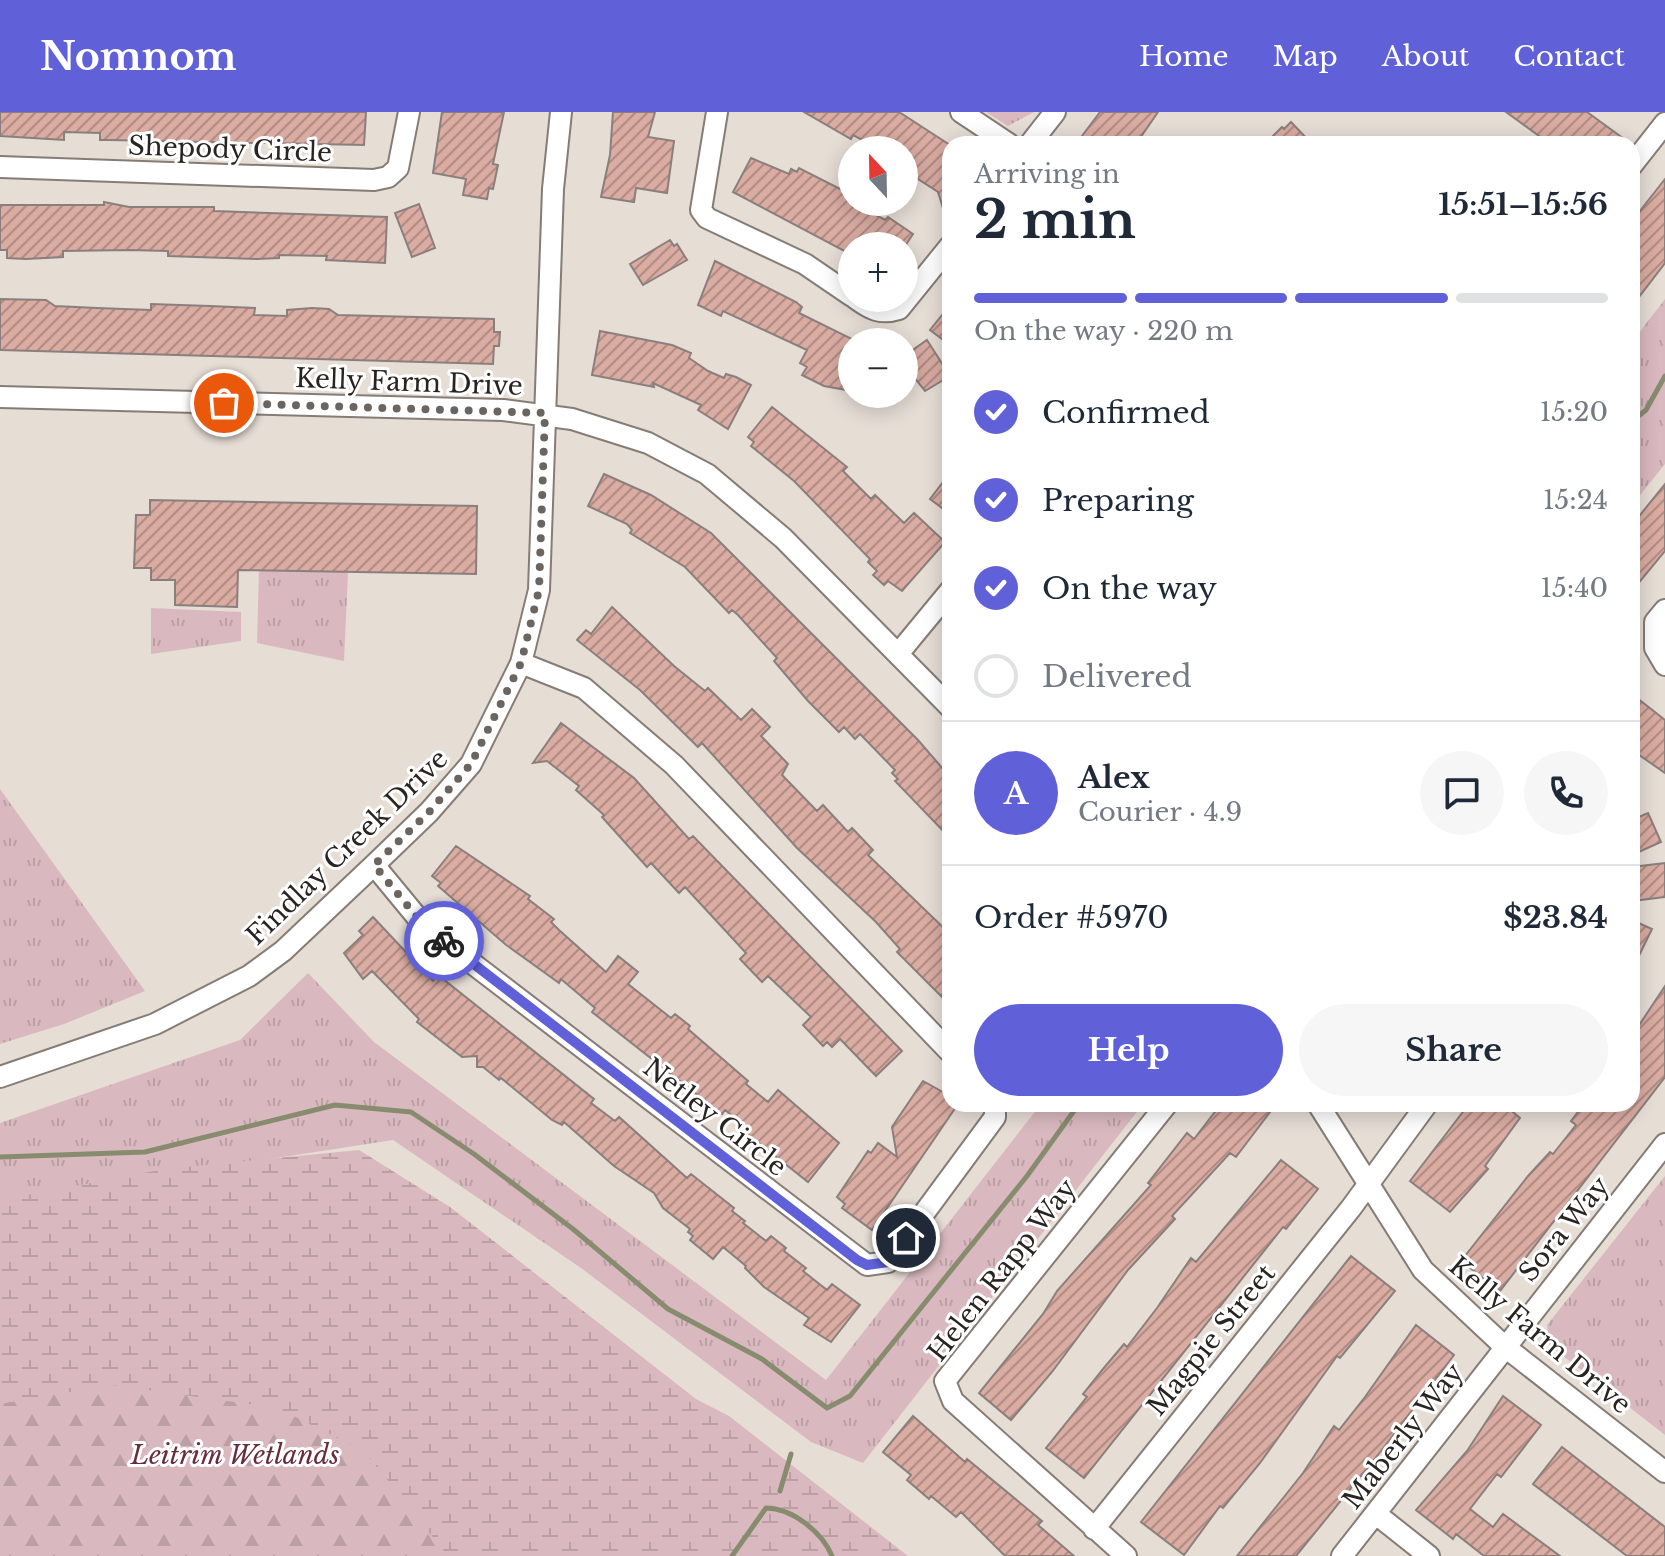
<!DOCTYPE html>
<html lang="en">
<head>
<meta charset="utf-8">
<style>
  body { margin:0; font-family:"Libre Baskerville",serif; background:#f6f6f7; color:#1f2937; height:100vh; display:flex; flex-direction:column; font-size:30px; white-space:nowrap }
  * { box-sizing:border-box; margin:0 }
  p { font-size:26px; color:#747a83 }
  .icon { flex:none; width:44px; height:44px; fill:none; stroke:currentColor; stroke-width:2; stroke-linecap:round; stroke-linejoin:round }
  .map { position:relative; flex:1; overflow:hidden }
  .side { position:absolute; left:942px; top:24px; width:698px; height:976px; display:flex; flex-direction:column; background:#fff; border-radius:24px; box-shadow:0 4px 20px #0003 }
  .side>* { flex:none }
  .needle { width:52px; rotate:338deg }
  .buttons { position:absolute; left:838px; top:24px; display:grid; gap:16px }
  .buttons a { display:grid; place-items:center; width:80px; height:80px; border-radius:50%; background:#fff; box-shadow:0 4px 20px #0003; font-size:40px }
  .pin { position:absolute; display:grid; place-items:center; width:68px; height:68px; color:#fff; margin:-34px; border:4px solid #fff; border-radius:50%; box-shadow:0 2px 8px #0007 }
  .courier { position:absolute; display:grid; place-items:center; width:80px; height:80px; margin:-40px; border:6px solid #6061d9; border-radius:50%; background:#fff; color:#222; box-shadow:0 2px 10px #0007 }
  .summary em { font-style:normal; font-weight:700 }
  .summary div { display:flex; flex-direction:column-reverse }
  .summary { display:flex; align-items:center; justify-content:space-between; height:136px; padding:0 32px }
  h1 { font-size:52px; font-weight:700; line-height:60px }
  .bar { display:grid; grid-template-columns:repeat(4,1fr); gap:12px 8px; align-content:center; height:96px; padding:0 32px }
  .bar i { height:10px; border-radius:6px; background:#e0e1e3 }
  .bar .on { background:#6061d9 }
  .bar p { grid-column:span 4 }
  .line { display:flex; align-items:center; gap:20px; padding:0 32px; border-top:2px solid #e0e1e3 }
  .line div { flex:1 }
  .round { display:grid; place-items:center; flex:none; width:84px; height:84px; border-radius:42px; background:#f6f6f7 }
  ol { padding:0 32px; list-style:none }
  li { display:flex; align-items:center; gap:24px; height:88px }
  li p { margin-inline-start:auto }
  li .icon { padding:8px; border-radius:50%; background:#6061d9; color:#fff; stroke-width:4 }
  li:last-child { color:#747a83 }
  li i { width:44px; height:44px; border:4px solid #e0e1e3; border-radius:50% }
  .action { display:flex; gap:16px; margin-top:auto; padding:16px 32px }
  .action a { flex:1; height:92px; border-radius:48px; background:#6061d9; color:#fff; font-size:32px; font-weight:700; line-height:92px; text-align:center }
  .action a+a { background:#f6f6f7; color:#1f2937 }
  header { display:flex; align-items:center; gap:48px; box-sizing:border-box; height:112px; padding:0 40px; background:#6061d9; color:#fff }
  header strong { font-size:38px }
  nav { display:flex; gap:44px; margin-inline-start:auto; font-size:28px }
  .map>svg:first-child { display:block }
  .grass { fill:url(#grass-tufts) }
  .forest { fill:url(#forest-firs) }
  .wetland { fill:url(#wetland-marsh) }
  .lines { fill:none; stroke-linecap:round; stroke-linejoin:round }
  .stream { stroke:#878c6f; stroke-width:5 }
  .building { fill:url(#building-hatch); stroke:#8b7f7d; stroke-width:2 }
  .minor-casing { stroke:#857c76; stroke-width:24 }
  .minor { stroke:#fff; stroke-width:20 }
  .done { stroke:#6a6560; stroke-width:8; stroke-dasharray:0 14.4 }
  .route { stroke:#6061d9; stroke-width:10 }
  .labels { text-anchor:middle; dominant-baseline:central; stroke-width:6; stroke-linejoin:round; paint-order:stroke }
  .street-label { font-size:26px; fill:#272421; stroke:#fff }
  .park-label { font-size:26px; font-style:italic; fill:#672c3d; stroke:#fff }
</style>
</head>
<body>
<header>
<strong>Nomnom</strong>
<nav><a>Home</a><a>Map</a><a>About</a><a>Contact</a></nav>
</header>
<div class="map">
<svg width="1665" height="1444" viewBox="0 0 1665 1444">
  <defs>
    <pattern id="grass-tufts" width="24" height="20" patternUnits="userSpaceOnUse" patternTransform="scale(2)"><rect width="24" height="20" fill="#d9b9bf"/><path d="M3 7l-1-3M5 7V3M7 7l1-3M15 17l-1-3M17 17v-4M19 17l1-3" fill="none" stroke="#ba9fa4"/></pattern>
    <pattern id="forest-firs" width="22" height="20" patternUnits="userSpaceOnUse" patternTransform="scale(2)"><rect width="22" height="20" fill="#d9b9bf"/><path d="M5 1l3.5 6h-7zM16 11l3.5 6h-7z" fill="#ba9fa4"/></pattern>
    <pattern id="wetland-marsh" width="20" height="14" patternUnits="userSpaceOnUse" patternTransform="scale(2)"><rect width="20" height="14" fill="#d9b9bf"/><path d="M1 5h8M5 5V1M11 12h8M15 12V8" fill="none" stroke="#ba9fa4"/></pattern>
    <pattern id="building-hatch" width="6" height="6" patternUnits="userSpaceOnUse" patternTransform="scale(2)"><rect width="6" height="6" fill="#daaca2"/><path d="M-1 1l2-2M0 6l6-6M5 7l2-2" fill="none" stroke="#b18c84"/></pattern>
  </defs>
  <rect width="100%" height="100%" fill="#e6ddd5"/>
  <path class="grass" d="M986,0H1034L1008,14Z
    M1665,187V352L1632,393V230Z
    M259,457L348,460L344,549L257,531Z
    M151,496L241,500V529L151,542Z
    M0,677L145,879L64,912L0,932Z
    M308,861L374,930L826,1268L1041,992H1143L863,1351L811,1330L581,1156L393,1028L0,1089V1011L240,928Z
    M1665,1064V1323L1549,1233L1547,1213Z"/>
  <path class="forest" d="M0,1255L316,1261L471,1444H0Z"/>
  <path class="wetland" d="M359,1038L450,1095L696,1287L729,1304L908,1444H448L365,1340L278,1296L111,1273L0,1292V1088L165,1057Z"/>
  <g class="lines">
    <path class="stream" d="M1632,309L1646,298L1665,264
      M0,1045L145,1040L335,993L411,1000L474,1042L573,1117L668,1197L762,1247L827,1296L850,1284L1027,1064L1079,992
      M780,1379L791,1342
      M732,1444L766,1396C792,1396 822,1420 832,1444"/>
  </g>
  <path class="building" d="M0,0H366L364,33L109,28H100V21L64,20V28L0,24Z
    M442,0H504L493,52L498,53L493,77L489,76L487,87L463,83L466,67L433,61Z
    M613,0H655L648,25L674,29L667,81L636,76L634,90L601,85L610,43Z
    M804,0H899L950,33V108L947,109L938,80L904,58V38H881L853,23L851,27Z
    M1100,0H1158L1136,32H1092L1082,24Z
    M1506,0H1587L1631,32H1550Z
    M1291,10L1312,32H1265L1282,15L1284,17Z
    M751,46L789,62L791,57L797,60L799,56L846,80L844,83L852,90L885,108L888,105L913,122L905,134H852V143L733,80Z
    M1665,67V151L1632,194V109Z
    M104,90L129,95H214V99L387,105L385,151L326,148L327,144L279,143V146L257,147L168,144V139L129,138L63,139V145L26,147L7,146V138H0V93H104Z
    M419,92L435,136L412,145L395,101Z
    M670,128L674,134L677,132L687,148L643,173L630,152Z
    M715,149L796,190L802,195L799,201L852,227V279L824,274L802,263L807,255L800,251L807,238L723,199L721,204L698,193Z
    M0,187L46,188L55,194L97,196L151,198V192L210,194L255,196L254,203L287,204V198L312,196L329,197L338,203L494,207V220H500L499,234H494L493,252L0,238Z
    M950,193V233L930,218Z
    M600,219L672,233L691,241L689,246L708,259L724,266L726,262L736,265L751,273L728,317L698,298L701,293L653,271L654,275L592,263Z
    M927,228L950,264L925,279L904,253V244Z
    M772,295L847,355L843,359L871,387L875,383L904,411L914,401L945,430L902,479L888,469L884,473L873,463L877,459L868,450L870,447L794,369L751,334L754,330L748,325Z
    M950,361V402L930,387Z
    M604,362L651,383L711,421L918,628L950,665V726L895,669L898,667L892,661L895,658L860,622L855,627L844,615L839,620L808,589L774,549L777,546L738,503L732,498L729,501L685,455L630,421L632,418L627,412L588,394Z
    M1665,372V439L1632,479V413Z
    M150,388L477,394L476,462L238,458L237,495L175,493V468H151V456H134L136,403H150Z
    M612,495L674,554L705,579L708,576L741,608L752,597L770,615L761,624L788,652L782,663L817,699L823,693L848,720L852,716L873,738L868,743L950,822V893L897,840L900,837L876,810L797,736L702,631L698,635L640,578L577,528L586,518L591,522Z
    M1632,582L1665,608V661L1632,638Z
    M561,611L634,666L689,727L693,724L902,939L876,964L840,927L832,935L827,930L823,934L803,913L811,905L768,864L762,870L740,847L746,841L685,775L679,781L651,751L647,755L602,705L604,703L576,678L579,674L547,649L533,651Z
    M1648,701L1661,730L1632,743V708Z
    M456,734L530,784L528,787L554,807L551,810L559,818L606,860L618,844L638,860L628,872L671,906L675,902L690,914L688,917L748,969L746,972L768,990L778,978L839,1031L808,1070L745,1020L748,1016L725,998L722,1002L592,900L595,896L561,867L559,871L505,832L438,774L441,771L432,764Z
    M1665,751V785L1632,789V755Z
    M373,805L433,869L438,863L594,987L591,991L615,1009L619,1005L687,1066L691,1062L734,1096L732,1099L745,1109L743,1111L766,1129L771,1124L786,1136L784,1139L806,1156L803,1159L827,1178L832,1172L860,1193L831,1230L804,1213L809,1206L764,1175L745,1156L746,1154L723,1135L713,1147L690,1128L693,1124L688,1120L690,1117L663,1096L654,1081L614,1054L564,1010L562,1013L552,1008L501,966L499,968L483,955H477V944L462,945L417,910L419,907L372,859L363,867L344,841L363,823L359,819Z
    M1632,808L1652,817L1632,858Z
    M1665,874V965L1500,1179L1461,1149L1528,1064L1550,1040L1553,1042L1576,1013L1571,1009L1584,992H1632V924Z
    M923,969L950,984V992H958L872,1118L842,1096L845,1092L837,1085L868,1039L871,1041L878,1031L897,1045L892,1015Z
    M1221,992H1276L1236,1045L1230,1041L1172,1104L1175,1107L1128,1158L1052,1260L1011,1308L979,1281L1043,1202L1057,1179L1151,1073L1148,1071L1187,1021L1194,1027Z
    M1469,992H1519L1513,1000L1520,1006L1485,1054L1488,1057L1450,1100L1410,1069Z
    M1281,1048L1318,1077L1286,1117L1283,1115L1084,1366L1046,1336L1087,1285L1083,1282L1103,1257L1124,1232L1127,1235L1157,1196L1191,1146L1196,1150Z
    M1351,1144L1395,1179L1340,1246L1337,1244L1260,1351L1223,1396L1220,1394L1184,1443L1141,1410Z
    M1416,1213L1454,1243L1378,1343L1296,1444H1237L1303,1361L1334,1314L1339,1318L1365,1285Z
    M1503,1284L1541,1313L1501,1365L1497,1362L1470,1397L1493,1415L1503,1402L1560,1444H1484L1456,1422L1453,1427L1416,1398L1467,1339Z
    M913,1304L965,1350L967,1347L1042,1409L1038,1413L1074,1444H1005L961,1400L956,1405L931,1384L929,1387L907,1368L911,1363L883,1340Z
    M1562,1335L1665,1415V1444H1627L1533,1372Z"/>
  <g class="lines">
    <g class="minor-casing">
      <path id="minor" d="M717,0L701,98L707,106L805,152L852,184
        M961,0L1009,32
        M1030,32L1055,0
        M1632,53L1665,11
        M0,55L374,68L388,65L398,56L409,0
        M855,186C870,197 880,203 899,197L950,134
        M0,285L503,298L572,307L648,331L707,362L783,426L950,595
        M1665,498L1655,510V536L1665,553
        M898,542L950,479
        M521,551L584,576L674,653L950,940
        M374,753L426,816L867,1153L888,1150L995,1005V992
        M0,965L155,912L249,864L283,839L374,753L429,700L471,652L521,551L539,478L553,77L561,0
        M1318,992L1423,1158L1504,1234L1665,1360
        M1376,1402L1429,1444
        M1094,1417L1351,1096L1427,992
        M1126,1444L953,1289L945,1269L1167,992
        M1342,1444L1665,1032"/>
    </g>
    <use href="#minor" class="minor"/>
  </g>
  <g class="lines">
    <path class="done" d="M224,291L545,301L539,478L521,551L471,652L429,700L374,753L426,816L444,829"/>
    <path class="route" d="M444,829L857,1148L867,1153L888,1150L906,1126"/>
  </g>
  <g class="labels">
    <g class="street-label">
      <text transform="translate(230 37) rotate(2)">Shepody Circle</text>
      <text transform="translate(409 270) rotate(2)">Kelly Farm Drive</text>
      <text transform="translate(347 735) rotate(-44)">Findlay Creek Drive</text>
      <text transform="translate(715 1005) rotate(38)">Netley Circle</text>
      <text transform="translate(1564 1117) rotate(-51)">Sora Way</text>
      <text transform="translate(1002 1158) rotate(-52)">Helen Rapp Way</text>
      <text transform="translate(1540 1223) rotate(40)">Kelly Farm Drive</text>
      <text transform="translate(1211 1228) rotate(-51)">Magpie Street</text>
      <text transform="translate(1403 1324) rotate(-52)">Maberly Way</text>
    </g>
    <g class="park-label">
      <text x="235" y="1343">Leitrim Wetlands</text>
    </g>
  </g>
</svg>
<div class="buttons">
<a><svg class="needle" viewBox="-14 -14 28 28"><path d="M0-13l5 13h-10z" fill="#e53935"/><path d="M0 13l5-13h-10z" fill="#747a83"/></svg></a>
<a>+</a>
<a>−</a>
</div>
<div class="pin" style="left:224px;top:291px;background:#ea580c"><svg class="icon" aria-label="bag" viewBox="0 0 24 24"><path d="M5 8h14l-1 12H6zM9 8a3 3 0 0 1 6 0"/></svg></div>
<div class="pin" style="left:906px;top:1126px;background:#1f2937"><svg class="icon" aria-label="home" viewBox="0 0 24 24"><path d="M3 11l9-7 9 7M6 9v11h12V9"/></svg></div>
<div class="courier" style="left:444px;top:829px"><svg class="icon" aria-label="bike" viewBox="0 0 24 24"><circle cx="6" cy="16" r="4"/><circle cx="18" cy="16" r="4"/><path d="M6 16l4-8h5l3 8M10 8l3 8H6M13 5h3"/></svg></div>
<section class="side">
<div class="summary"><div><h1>2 min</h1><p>Arriving in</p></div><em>15:51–15:56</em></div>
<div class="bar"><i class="on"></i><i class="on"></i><i class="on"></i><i></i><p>On the way · 220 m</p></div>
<ol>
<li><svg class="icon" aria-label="check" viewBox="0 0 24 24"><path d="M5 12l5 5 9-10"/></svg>Confirmed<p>15:20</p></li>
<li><svg class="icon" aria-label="check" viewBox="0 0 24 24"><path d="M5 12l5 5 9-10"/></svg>Preparing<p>15:24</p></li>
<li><svg class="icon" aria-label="check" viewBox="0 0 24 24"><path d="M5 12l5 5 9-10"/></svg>On the way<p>15:40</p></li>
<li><i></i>Delivered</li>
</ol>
<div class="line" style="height:144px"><b class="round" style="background:#6061d9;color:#fff">A</b><div><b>Alex</b><p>Courier · 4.9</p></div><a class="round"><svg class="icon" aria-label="chat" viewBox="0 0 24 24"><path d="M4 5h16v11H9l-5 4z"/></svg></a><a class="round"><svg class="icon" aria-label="phone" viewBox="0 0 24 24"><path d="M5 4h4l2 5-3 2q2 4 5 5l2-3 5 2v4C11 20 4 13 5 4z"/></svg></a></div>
<div class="line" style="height:104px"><div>Order #5970</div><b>$23.84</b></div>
<div class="action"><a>Help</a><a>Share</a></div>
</section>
</div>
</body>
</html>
